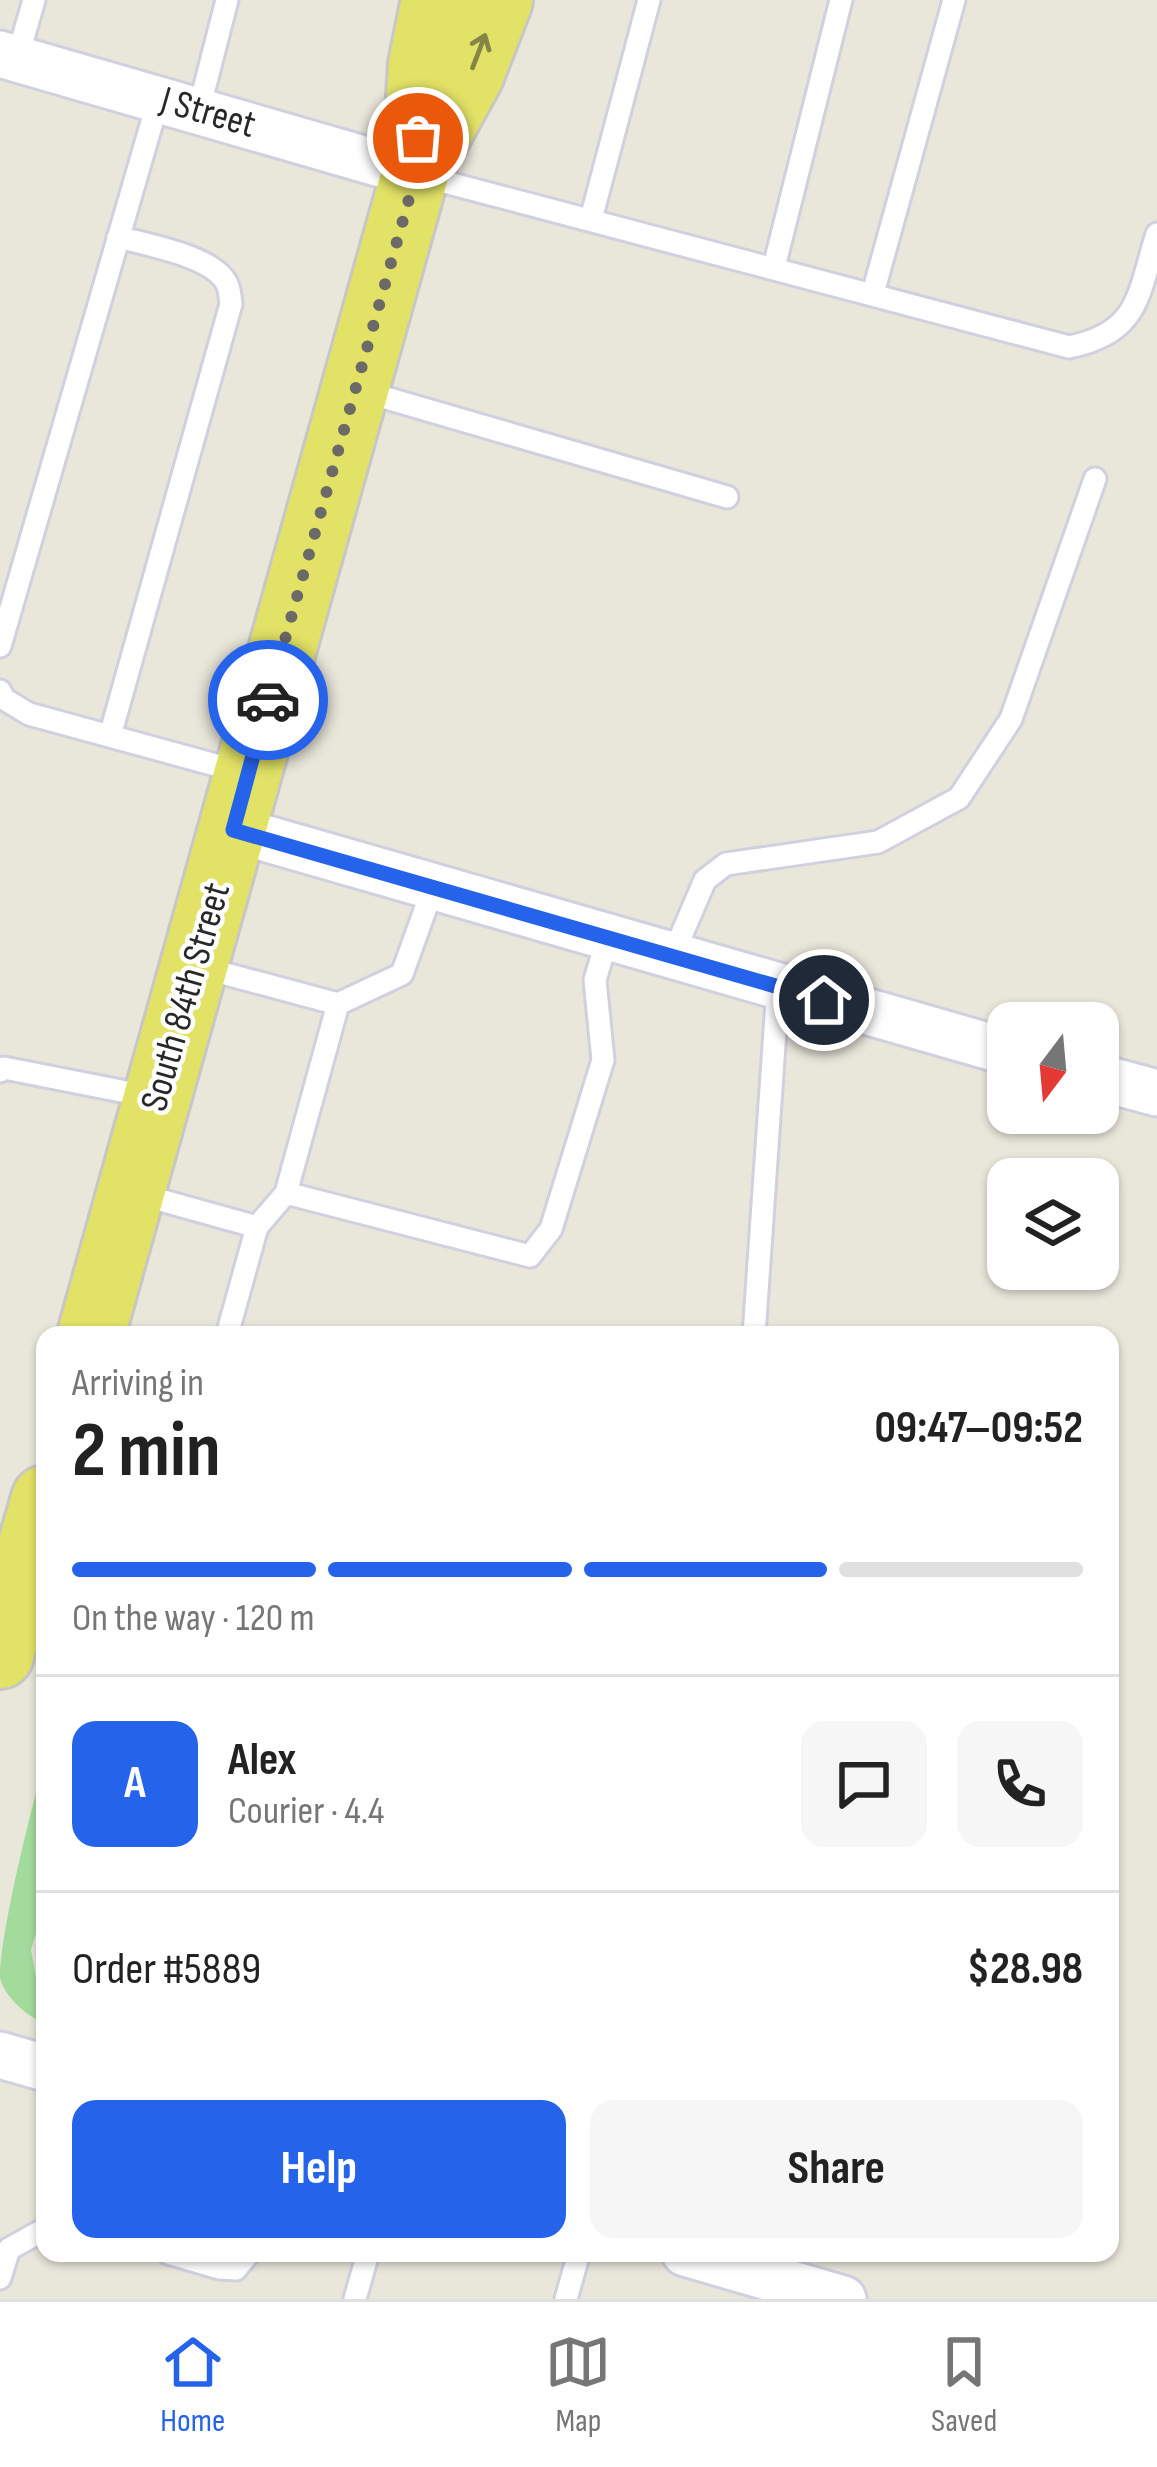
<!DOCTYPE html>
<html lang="en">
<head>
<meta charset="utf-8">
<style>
  body { margin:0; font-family:"Sofia Sans Condensed",sans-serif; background:#f6f6f6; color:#222; height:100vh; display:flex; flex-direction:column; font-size:45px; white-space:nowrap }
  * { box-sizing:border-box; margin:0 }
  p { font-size:39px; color:#767676 }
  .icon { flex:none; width:66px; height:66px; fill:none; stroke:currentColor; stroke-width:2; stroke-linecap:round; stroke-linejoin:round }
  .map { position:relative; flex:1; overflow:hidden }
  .panel { position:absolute; left:36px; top:1326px; width:1083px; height:936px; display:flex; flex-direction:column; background:#fff; border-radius:24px; box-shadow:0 3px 9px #0004 }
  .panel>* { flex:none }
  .needle { width:78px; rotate:196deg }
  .buttons { position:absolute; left:987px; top:1002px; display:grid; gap:24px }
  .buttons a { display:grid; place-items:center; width:132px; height:132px; border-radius:24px; background:#fff; box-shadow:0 3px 9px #0004; font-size:60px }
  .pin { position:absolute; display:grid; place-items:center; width:102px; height:102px; color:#fff; margin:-51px; border:6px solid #fff; border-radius:50%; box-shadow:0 3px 12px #0007 }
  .courier { position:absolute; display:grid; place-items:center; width:120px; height:120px; margin:-60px; border:9px solid #2563eb; border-radius:50%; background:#fff; color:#222; box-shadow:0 3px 15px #0007 }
  .head em { font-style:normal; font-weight:700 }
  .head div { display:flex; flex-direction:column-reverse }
  .head { display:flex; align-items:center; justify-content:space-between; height:204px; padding:0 36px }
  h1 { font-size:78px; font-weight:700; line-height:90px }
  .bar { display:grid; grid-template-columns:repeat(4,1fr); gap:18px 12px; align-content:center; height:144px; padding:0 36px }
  .bar i { height:15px; border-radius:9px; background:#e0e0e0 }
  .bar .on { background:#2563eb }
  .bar p { grid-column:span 4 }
  .line { display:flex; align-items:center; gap:30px; padding:0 36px; border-top:3px solid #e0e0e0 }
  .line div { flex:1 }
  .round { display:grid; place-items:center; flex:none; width:126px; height:126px; border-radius:24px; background:#f6f6f6 }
  .primary-button { display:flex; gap:24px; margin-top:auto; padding:24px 36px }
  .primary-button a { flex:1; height:138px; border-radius:24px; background:#2563eb; color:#fff; font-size:48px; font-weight:700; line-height:138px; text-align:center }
  .primary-button a+a { background:#f6f6f6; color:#222 }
  .dock { display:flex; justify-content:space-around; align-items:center; height:168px; border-top:3px solid #e0e0e0; background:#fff; font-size:33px; color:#767676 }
  .dock a { display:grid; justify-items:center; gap:6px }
  .dock .on { color:#2563eb }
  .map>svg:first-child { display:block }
  .green { fill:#a2db9c }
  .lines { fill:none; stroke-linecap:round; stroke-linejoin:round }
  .service-casing { stroke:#d1d0df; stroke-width:27 }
  .minor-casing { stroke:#d1d0df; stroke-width:51 }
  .primary-casing { stroke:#c7c7c7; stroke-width:72 }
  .service { stroke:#fff; stroke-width:21 }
  .minor { stroke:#fff; stroke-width:45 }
  .primary { stroke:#e2e266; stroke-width:66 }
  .oneway { stroke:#858547 }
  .done { stroke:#6c6a66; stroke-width:12; stroke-dasharray:0 21.6 }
  .route { stroke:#2563eb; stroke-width:15 }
  .labels { text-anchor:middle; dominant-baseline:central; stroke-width:9; stroke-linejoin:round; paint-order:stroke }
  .street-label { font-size:39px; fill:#282828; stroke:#fff }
</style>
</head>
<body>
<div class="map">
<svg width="1157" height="2299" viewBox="0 0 1157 2299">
  <rect width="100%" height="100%" fill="#e9e6da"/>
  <path class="green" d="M45,1760V1901L31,1950L36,1978L45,1992V2023C27,2017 5,1997 0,1978C0,1933 31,1809 45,1760Z"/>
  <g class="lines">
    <g class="service-casing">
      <path id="service" d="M17,59L34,0
        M199,109L227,0
        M422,176L1069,347C1140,333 1138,294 1157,234
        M591,219L649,0
        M774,267L841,0
        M873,293L954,0
        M362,391L727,497
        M0,646L159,98
        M0,691L4,699L29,714L241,772
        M110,736L231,304C230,297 230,290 227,284C214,256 147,245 118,237
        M672,957L705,880L726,864L878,842L959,798L1011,719L1095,479
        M200,967L338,1004L286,1193L257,1227
        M338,1004L402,974L433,888
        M0,1071L4,1068L152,1097
        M135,1193L257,1227L227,1335
        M286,1193L530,1256L551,1229L603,1060L595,980L607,940
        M754,1335L778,987
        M168,2253L219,2268L236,2269L249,2253
        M0,2278L9,2249L45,2229
        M355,2299L368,2253
        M566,2299L579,2253"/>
    </g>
    <g class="minor-casing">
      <path id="minor" d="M0,54L415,174
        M233,829L1008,1052
        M1098,1077L1157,1093
        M0,2055L45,2068
        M685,2253L843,2299"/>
    </g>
    <g class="primary-casing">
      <path id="primary" d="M426,155L470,75L499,0
        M91,1335L415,174L422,65L435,0
        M0,1655L45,1499"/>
    </g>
    <use href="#service" class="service"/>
    <use href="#minor" class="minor"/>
    <use href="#primary" class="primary"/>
  </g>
  <defs><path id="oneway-shaft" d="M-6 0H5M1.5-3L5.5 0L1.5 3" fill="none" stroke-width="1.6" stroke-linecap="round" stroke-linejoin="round" transform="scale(3)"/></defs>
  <use class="oneway" href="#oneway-shaft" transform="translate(479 51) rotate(-69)"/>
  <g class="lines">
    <path class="done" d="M268,700L416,174L418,138"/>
    <path class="route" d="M268,700L233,830L824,1000"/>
  </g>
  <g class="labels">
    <g class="street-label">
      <text transform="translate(208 113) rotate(16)">J Street</text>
      <text transform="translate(186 997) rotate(-74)">South 84th Street</text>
    </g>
  </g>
</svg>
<div class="buttons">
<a><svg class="needle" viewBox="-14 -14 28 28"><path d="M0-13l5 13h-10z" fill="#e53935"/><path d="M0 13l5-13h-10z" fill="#767676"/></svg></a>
<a><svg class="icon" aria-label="layers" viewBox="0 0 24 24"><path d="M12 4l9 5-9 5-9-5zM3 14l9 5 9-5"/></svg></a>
</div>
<div class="pin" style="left:418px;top:138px;background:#ea580c"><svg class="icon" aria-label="bag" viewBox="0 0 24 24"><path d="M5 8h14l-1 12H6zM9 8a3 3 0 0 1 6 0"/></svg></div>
<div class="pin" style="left:824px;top:1000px;background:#1f2937"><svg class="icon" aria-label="home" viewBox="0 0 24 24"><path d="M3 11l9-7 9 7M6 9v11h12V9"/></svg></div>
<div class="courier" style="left:268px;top:700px"><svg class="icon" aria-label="car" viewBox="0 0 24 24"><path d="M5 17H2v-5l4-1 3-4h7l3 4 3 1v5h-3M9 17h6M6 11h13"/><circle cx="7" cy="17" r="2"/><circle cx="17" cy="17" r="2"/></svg></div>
<section class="panel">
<div class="head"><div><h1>2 min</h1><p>Arriving in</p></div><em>09:47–09:52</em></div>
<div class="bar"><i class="on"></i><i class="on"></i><i class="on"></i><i></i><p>On the way · 120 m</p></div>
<div class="line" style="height:216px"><b class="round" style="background:#2563eb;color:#fff">A</b><div><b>Alex</b><p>Courier · 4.4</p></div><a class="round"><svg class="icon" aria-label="chat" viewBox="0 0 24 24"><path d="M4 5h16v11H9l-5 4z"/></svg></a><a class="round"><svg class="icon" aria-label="phone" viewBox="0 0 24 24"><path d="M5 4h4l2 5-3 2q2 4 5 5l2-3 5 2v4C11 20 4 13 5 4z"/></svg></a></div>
<div class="line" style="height:156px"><div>Order #5889</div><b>$28.98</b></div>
<div class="primary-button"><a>Help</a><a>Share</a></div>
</section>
</div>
<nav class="dock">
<a class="on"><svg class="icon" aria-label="home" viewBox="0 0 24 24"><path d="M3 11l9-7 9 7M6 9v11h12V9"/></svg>Home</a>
<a><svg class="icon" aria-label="map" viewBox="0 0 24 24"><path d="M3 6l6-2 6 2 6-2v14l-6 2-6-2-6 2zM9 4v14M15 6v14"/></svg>Map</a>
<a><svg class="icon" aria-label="saved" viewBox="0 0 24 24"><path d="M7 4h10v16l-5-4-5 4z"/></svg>Saved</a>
</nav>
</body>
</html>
